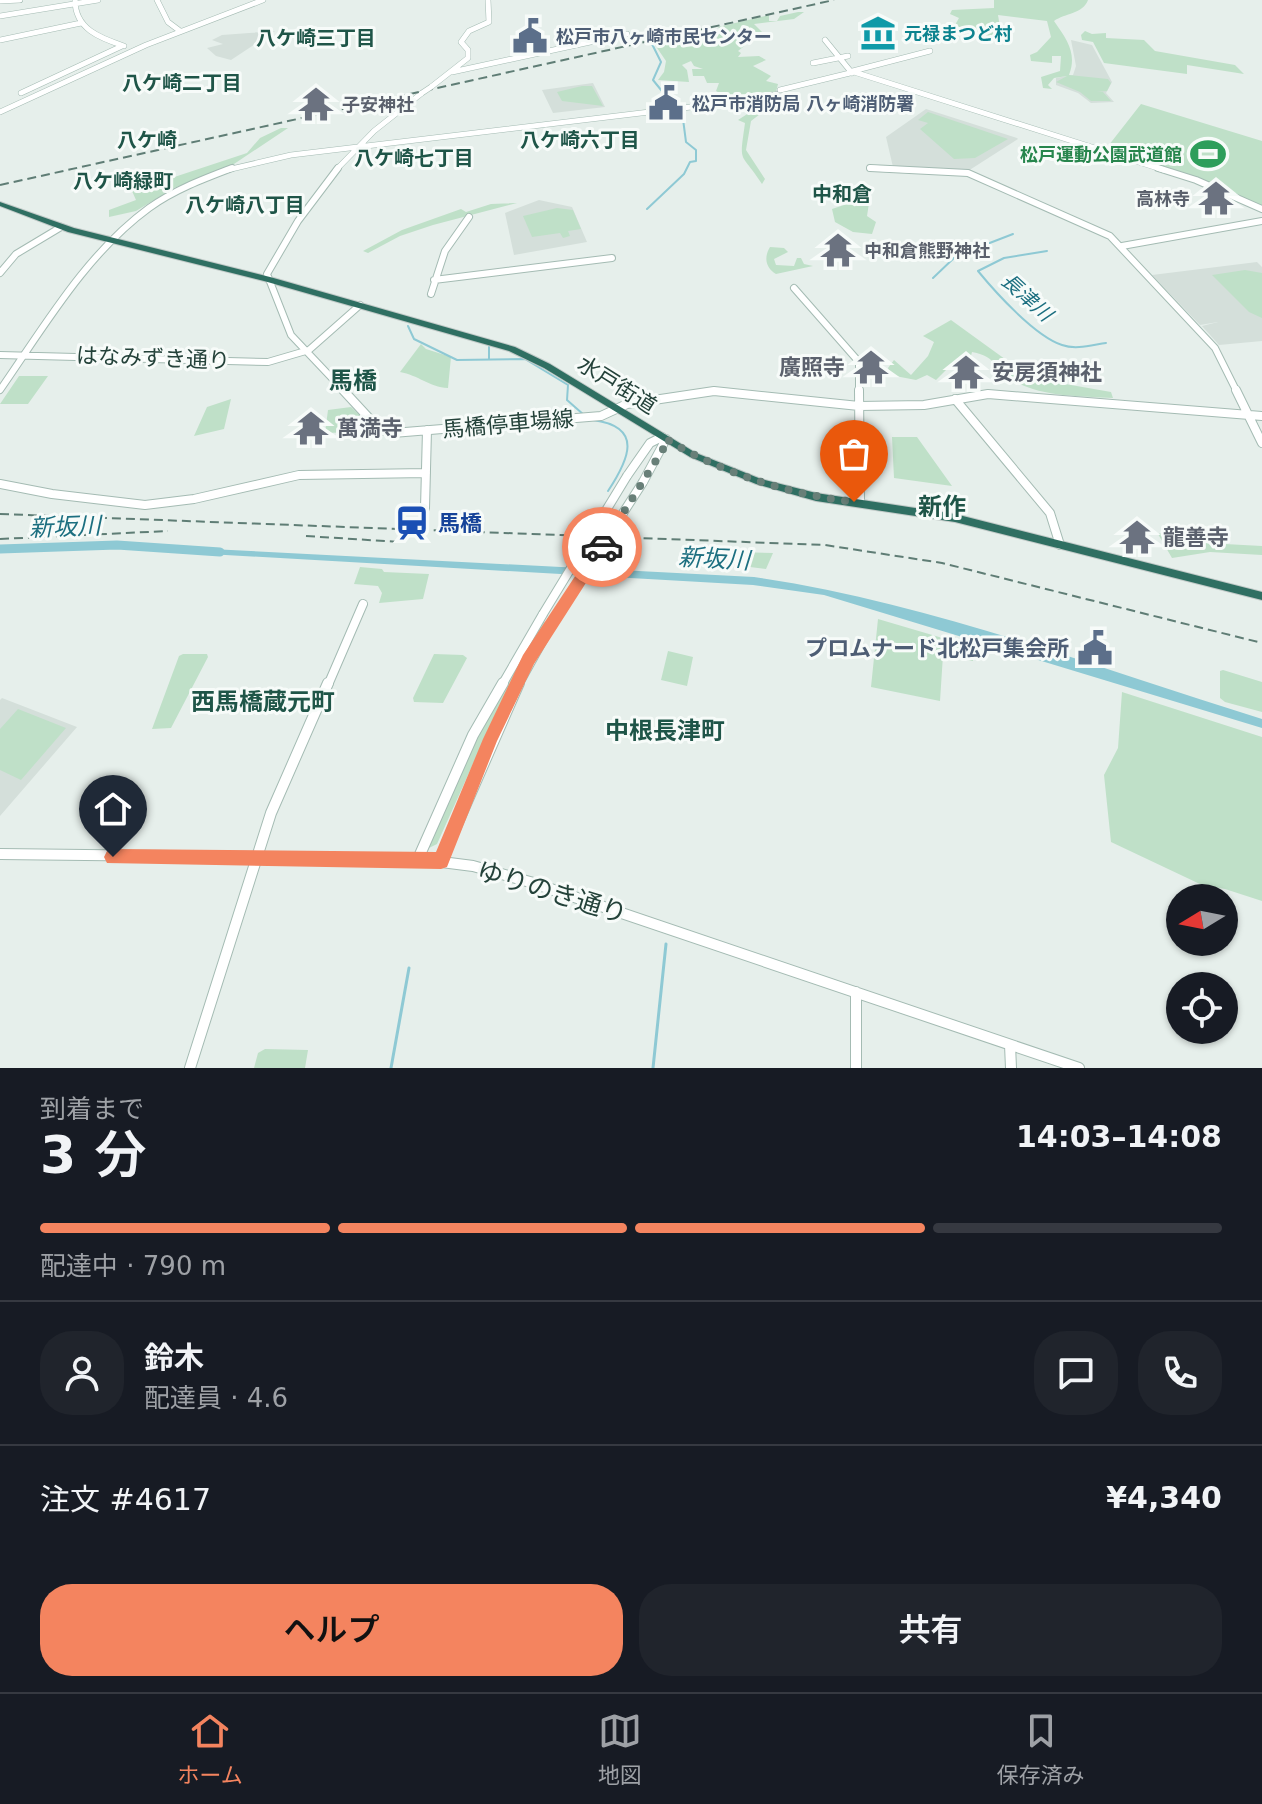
<!DOCTYPE html>
<html lang="ja">
<head>
<meta charset="utf-8">
<style>
  body { margin:0; font-family:"DejaVu Sans","Noto Sans JP",sans-serif; background:#20242c; color:#f1f3f6; height:100vh; display:flex; flex-direction:column; font-size:30px; white-space:nowrap }
  * { box-sizing:border-box; margin:0 }
  p { font-size:26px; color:#9ea1a6 }
  .icon { flex:none; width:44px; height:44px; fill:none; stroke:currentColor; stroke-width:2; stroke-linecap:round; stroke-linejoin:round }
  .map { position:relative; height:1068px; overflow:hidden }
  .drawer { display:flex; flex-direction:column; background:#171b24; flex:1 }
  .drawer>* { flex:none }
  .needle { width:52px; rotate:260deg }
  .controls { position:absolute; left:1166px; top:884px; display:grid; gap:16px }
  .controls a { display:grid; place-items:center; width:72px; height:72px; border-radius:50%; background:#171b24; box-shadow:0 2px 6px #0004; font-size:40px }
  .pin { position:absolute; display:grid; place-items:center; width:68px; height:68px; color:#fff; margin:-82px -34px; border-radius:50% 50% 50% 0; rotate:-45deg; box-shadow:0 0 8px #0007 }
  .pin .icon { rotate:45deg }
  .courier { position:absolute; display:grid; place-items:center; width:80px; height:80px; margin:-40px; border:6px solid #f4845f; border-radius:50%; background:#fff; color:#222; box-shadow:0 2px 10px #0007 }
  .head em { font-style:normal; font-weight:600 }
  .head div { display:flex; flex-direction:column-reverse }
  .head { display:flex; align-items:center; justify-content:space-between; height:136px; padding:0 40px }
  h1 { font-size:52px; font-weight:600; line-height:60px }
  .bar { display:grid; grid-template-columns:repeat(4,1fr); gap:12px 8px; align-content:center; height:96px; padding:0 40px }
  .bar i { height:10px; border-radius:6px; background:#363941 }
  .bar .current { background:#f4845f }
  .bar p { grid-column:span 4 }
  .line { display:flex; align-items:center; gap:20px; padding:0 40px; border-top:2px solid #363941 }
  .line div { flex:1 }
  .round { display:grid; place-items:center; flex:none; width:84px; height:84px; border-radius:32px; background:#20242c }
  .cta { display:flex; gap:16px; margin-top:auto; padding:16px 40px }
  .cta a { flex:1; height:92px; border-radius:32px; background:#f4845f; color:#111; font-size:32px; font-weight:600; line-height:92px; text-align:center }
  .cta a+a { background:#20242c; color:#f1f3f6 }
  .dock { display:flex; justify-content:space-around; align-items:center; height:112px; border-top:2px solid #363941; background:#171b24; font-size:22px; color:#9ea1a6 }
  .dock a { display:grid; justify-items:center; gap:4px }
  .dock .current { color:#f4845f }
  .map>svg:first-child { display:block }
  .built { fill:#d4dfda }
  .green { fill:#bfe0c8 }
  .water { fill:#8ec9d4 }
  .lines { fill:none; stroke-linecap:round; stroke-linejoin:round }
  .stream-far1 { stroke:#8ec9d4; stroke-width:2 }
  .stream { stroke:#8ec9d4; stroke-width:3 }
  .river { stroke:#8ec9d4; stroke-width:9 }
  .secondary-tunnel { stroke:#bfccc8; stroke-width:5; stroke-dasharray:5 2; stroke-linecap:butt }
  .secondary-far3-casing { stroke:#a4bbb3; stroke-width:6 }
  .secondary-far2-casing { stroke:#a4bbb3; stroke-width:8 }
  .secondary-far1-casing { stroke:#a4bbb3; stroke-width:10 }
  .secondary-casing { stroke:#a4bbb3; stroke-width:12 }
  .highway-casing { stroke:#c2cac8; stroke-width:2 }
  .secondary-far3 { stroke:#fff; stroke-width:5 }
  .secondary-far2 { stroke:#fff; stroke-width:6 }
  .secondary-far1 { stroke:#fff; stroke-width:8 }
  .secondary { stroke:#fff; stroke-width:10 }
  .highway { fill:#2f6f62; fill-rule:evenodd }
  .rail { stroke:#5f7d75; stroke-width:2; stroke-dasharray:9 5; stroke-linecap:butt }
  .secondary-bridge-far1-casing { stroke:#a4bbb3; stroke-width:6; stroke-linecap:butt }
  .secondary-bridge-casing { stroke:#a4bbb3; stroke-width:10; stroke-linecap:butt }
  .secondary-bridge-far1 { stroke:#fff; stroke-width:5 }
  .secondary-bridge { stroke:#fff; stroke-width:8 }
  .route { fill:#f4845f }
  .done { stroke:#687f78; stroke-width:8; stroke-dasharray:0 14.4 }
  .labels { text-anchor:middle; dominant-baseline:central; stroke-width:6; stroke-linejoin:round; paint-order:stroke }
  .far-culture-label { font-size:18px; font-weight:bold; fill:#0d838f; stroke:#f7fbf9; text-anchor:start }
  .far-service-label { font-size:18px; font-weight:bold; fill:#4e5e75; stroke:#f7fbf9; text-anchor:start }
  .far-worship-label { font-size:18px; font-weight:bold; fill:#5b616d; stroke:#f7fbf9; text-anchor:start }
  .far-leisure-label { font-size:18px; font-weight:bold; fill:#27864d; stroke:#f7fbf9; text-anchor:end }
  .far-neighbourhood-label { font-size:20px; font-weight:bold; fill:#1f5548; stroke:#f7fbf9 }
  .far-water-label { font-size:20px; font-style:italic; fill:#1c6f80; stroke:#f7fbf9 }
  .street-label { font-size:22px; fill:#24423a; stroke:#f7fbf9 }
  .worship-label { font-size:22px; font-weight:bold; fill:#5b616d; stroke:#f7fbf9; text-anchor:start }
  .transit-label { font-size:22px; font-weight:bold; fill:#164399; stroke:#f7fbf9; text-anchor:start }
  .service-label { font-size:22px; font-weight:bold; fill:#4e5e75; stroke:#f7fbf9; text-anchor:end }
  .neighbourhood-label { font-size:24px; font-weight:bold; fill:#1f5548; stroke:#f7fbf9 }
  .water-label { font-size:24px; font-style:italic; fill:#1c6f80; stroke:#f7fbf9 }
  .near-street-label { font-size:26px; fill:#24423a; stroke:#f7fbf9 }
</style>
</head>
<body>
<div class="map">
<svg width="1262" height="1068" viewBox="0 0 1262 1068">
  <rect width="100%" height="100%" fill="#e6efeb"/>
  <path class="built" d="M275,31L231,60L216,56L207,48L223,44L212,40L222,35Z
    M1071,40L1092,45L1112,82L1106,93L1114,102L1091,103L1078,93L1056,85V78L1073,75L1076,66Z
    M593,83L605,107L553,113L542,90Z
    M926,109L1017,138L1018,139L968,171L893,167L886,137Z
    M539,200L572,207L587,242L514,255L505,213Z
    M1257,262L1262,267V341L1219,345L1202,326L1218,322L1200,325L1152,275Z
    M2,698L77,727L0,816V700Z"/>
  <path class="green" d="M994,0H1088C1083,14 1065,13 1054,21C1068,41 1077,54 1069,75L1108,79L1111,83L1107,91L1097,92H1103L1111,101H1091L1080,92L1056,82L1067,76L1054,78L1048,85L1052,89L1043,88L1041,77L1060,71L1061,56H1052V63L1031,61L1030,55L1037,52L1051,37L1047,21L998,15L1001,33L1005,39L981,38L955,25L959,18L950,14L952,10L994,8Z
    M798,12H804L794,19L754,24L762,32L738,51L741,53L738,57L759,56L766,60L753,66L771,76L766,81L778,84L776,92C755,97 735,102 716,91L719,83H707L704,76H693L692,69H703L694,66L691,61L682,65L687,70L689,82L658,80L664,72L666,61L653,42L721,30L718,27L769,15V21H777L780,16Z
    M1085,31L1092,34L1106,33V38L1144,40L1155,51L1235,65L1244,74L1187,65V74L1104,63L1093,42L1082,40L1081,35Z
    M582,86H592L603,106L562,101L557,92Z
    M753,100L764,111L751,121L746,150L765,179L762,184C740,150 739,166 745,123L738,120L755,109L747,101Z
    M1141,104L1262,141V208L1205,182L1105,150Z
    M928,112L1008,139L975,158L954,159L920,129L928,123L918,120Z
    M281,128H288L231,166L174,188L136,211L109,217V210L136,200L132,191L247,153L260,138Z
    M517,203L433,225L400,236L368,253L363,251L402,230L461,209L466,212L491,204Z
    M850,203H869L867,216L876,222L872,234L853,232L835,222L832,209Z
    M557,208L573,210L581,229L568,231L570,236L563,238L560,233L532,237L523,216Z
    M770,247L784,248L788,252L774,259L776,265L794,266L797,258H801L804,264L813,266L776,274C765,267 764,257 770,247Z
    M1245,270L1262,273V318L1249,312L1212,275Z
    M951,320L1031,378L1111,392L1113,398C1080,396 1041,397 1012,380C992,369 999,357 972,352L968,367L951,365L936,380L927,375L916,380L890,375L888,368L894,360L911,375L928,356L934,342L923,336Z
    M421,344L426,349L451,357L448,388C429,387 418,375 400,372Z
    M19,376H48L28,404H0Z
    M231,399L224,429L194,436L207,407Z
    M351,407L365,420L357,422L358,432L325,433L328,410Z
    M892,437H917L952,486L894,478Z
    M1183,527L1187,542L1262,546V555L1210,552L1172,558L1158,534Z
    M734,552L773,553L766,569L734,565Z
    M360,567L382,569L384,572L429,574L423,599L379,603L382,593L378,586L354,584Z
    M878,619L973,647V661L943,655L940,701L871,687Z
    M542,621L548,623L499,706L437,844L429,848L428,842L460,767Z
    M668,651L693,657L687,686L661,680Z
    M183,654H207L208,657L171,728L152,729L179,656Z
    M434,654L463,655L467,658L443,703L414,702L413,698Z
    M1223,670L1262,682V712L1225,702L1220,698V671Z
    M1122,692L1262,737V901L1225,889L1202,885L1111,842L1104,775L1118,748Z
    M18,709L66,728L21,780L0,770V729Z
    M265,1049L308,1050L305,1068H254L258,1053Z"/>
  <path class="water" d="M211,549L754,577C927,602 1095,667 1262,719V728L824,595L753,585L208,554Z"/>
  <g class="lines">
    <path class="stream-far1" d="M651,42L661,62L653,80L674,106
      M647,209L684,174L690,162L696,161V150L686,142L683,119L677,118L676,112
      M1047,251L1004,258L978,271C996,293 1035,336 1062,345C1076,350 1092,345 1106,343
      M933,278L956,256L1013,234
      M408,326L414,339L457,360L525,359L568,385
      M489,347V358
      M568,385L567,400L584,415
      M593,420C644,427 629,459 608,491"/>
    <path class="stream" d="M391,1068L409,968
      M653,1068L666,944"/>
    <path class="river" d="M0,549L117,545L220,552"/>
    <path class="secondary-tunnel" d="M741,101L782,92"/>
    <g class="secondary-far3-casing">
      <path id="secondary-far3" d="M75,0C75,29 100,38 124,46
        M157,0L168,22L180,31
        M0,1L20,0
        M0,16L98,0
        M0,40L81,23
        M825,40L852,73
        M813,63L848,56
        M452,72L627,34
        M849,72L930,51
        M431,87L468,58V50L461,42L469,31L489,22L488,0
        M780,90L854,72L1164,170
        M21,93L122,46
        M0,112L146,45L263,0
        M870,168L909,170
        M227,170L291,155L741,101
        M336,170L374,131L422,93"/>
    </g>
    <g class="secondary-far2-casing">
      <path id="secondary-far2" d="M338,168L298,221L267,274L291,335L345,392
        M870,168L968,173L1110,236L1215,348L1237,392
        M1158,168L1196,180L1262,209
        M1122,246L1262,221
        M0,273L16,254L61,227
        M434,280L612,258
        M794,288L859,362V392
        M431,294L445,251L469,217
        M0,355L268,362L309,350L360,305
        M0,390C44,327 86,254 149,208C174,190 203,179 232,168
        M706,392H726"/>
    </g>
    <g class="secondary-far1-casing">
      <path id="secondary-far1" d="M343,390L380,430L393,433L601,416L627,404L714,391L859,406L924,405L988,394L1262,416
        M859,390L860,503
        M1236,390L1262,443
        M955,399L1050,513L1060,545
        M627,476L650,443L662,437
        M643,482L666,439
        M0,484L52,494L145,505L194,499L299,475L426,473
        M425,508L427,430
        M328,685L363,604
        M502,685L543,614
        M518,685L553,622"/>
    </g>
    <g class="secondary-casing">
      <path id="secondary" d="M0,854L418,859L473,866L530,882L1079,1068
        M418,859L473,735L503,683
        M441,861L519,683
        M856,992V1068
        M1010,1045L1011,1068
        M190,1068L271,813L328,683"/>
    </g>
    <g class="highway-casing">
      <path id="highway" d="M0,202L74,228L270,277L515,347L550,364L696,453L761,479L816,493L955,514L1262,592V600L955,522L816,501L756,484L690,457L544,368L509,351L264,281L68,232L0,206Z"/>
    </g>
    <use href="#secondary-far3" class="secondary-far3"/>
    <use href="#secondary-far2" class="secondary-far2"/>
    <use href="#secondary-far1" class="secondary-far1"/>
    <use href="#secondary" class="secondary"/>
    <use href="#highway" class="highway"/>
    <path class="rail" d="M0,185L834,0
      M0,514L825,545L942,563L1262,643
      M306,536L400,542
      M0,539L168,531"/>
    <g class="secondary-bridge-far1-casing">
      <path id="secondary-bridge-far1" d="M422,93L431,87"/>
    </g>
    <g class="secondary-bridge-casing">
      <path id="secondary-bridge" d="M543,614L627,476
        M553,622L643,482"/>
    </g>
    <use href="#secondary-bridge-far1" class="secondary-bridge-far1"/>
    <use href="#secondary-bridge" class="secondary-bridge"/>
  </g>
  <path class="route" d="M602,542L607,543V550L534,664L497,741L447,867L441,869L107,863L104,857L107,851L113,849L436,852L483,739L523,655L597,543Z"/>
  <g class="lines">
    <path class="done" d="M602,547L665,446L666,439C724,474 788,494 854,502"/>
  </g>
  <defs>
    <g id="museum-bare" transform="scale(2.76)"><path d="M0-6L6-3V-2H-6V-3ZM-5-1h2V3h-2ZM-1-1h2V3h-2ZM3-1h2V3H3ZM-6 4H6V6H-6Z" fill="#0f9aa8" stroke="#f7fbf9" stroke-width="2.5" paint-order="stroke"/></g>
    <g id="civic-bare" transform="scale(2.76)"><path d="M-.6-6.5H3V-4.5H.6V-3L4-1V1h2V6H-6V1h2V-1L-.6-3ZM-1.2 2.5V6h2.4V2.5Z" fill="#5c6f8a" stroke="#f7fbf9" stroke-width="2.5" paint-order="stroke"/></g>
    <g id="temple-bare" transform="scale(2.76)"><path d="M0-6L5-2H3V0L6.5 2.5H4V6H1.5V3h-3V6H-4V2.5H-6.5L-3 0V-2H-5Z" fill="#6b7280" stroke="#f7fbf9" stroke-width="2.5" paint-order="stroke"/></g>
    <g id="stadium-bare" transform="scale(2.76)"><path d="M0-5a6.5 5 0 1 0 0 10a6.5 5 0 1 0 0-10ZM-3.5-1.8h7v3.6h-7Z" fill="#2e9e5b" stroke="#f7fbf9" stroke-width="2.5" paint-order="stroke"/></g>
    <g id="station-bare" transform="scale(2.76)"><path d="M-3-6H3Q5-6 5-4V2Q5 4 3 4L4.5 6H3L1.5 4h-3L-3 6H-4.5L-3 4Q-5 4-5 2V-4Q-5-6-3-6ZM-3.5-4v3h7v-3ZM-3.5 1v1.5H-2V1ZM2 1v1.5H3.5V1Z" fill="#1a4fb4" stroke="#f7fbf9" stroke-width="2.5" paint-order="stroke"/></g>
  </defs>
  <g fill-rule="evenodd">
    <use href="#museum-bare" x="878" y="33"/>
    <use href="#civic-bare" x="530" y="36"/>
    <use href="#civic-bare" x="666" y="103"/>
    <use href="#temple-bare" x="316" y="104"/>
    <use href="#stadium-bare" x="1208" y="154"/>
    <use href="#temple-bare" x="1216" y="198"/>
    <use href="#temple-bare" x="838" y="250"/>
    <use href="#temple-bare" x="871" y="367"/>
    <use href="#temple-bare" x="966" y="372"/>
    <use href="#temple-bare" x="311" y="428"/>
    <use href="#station-bare" x="412" y="523"/>
    <use href="#temple-bare" x="1137" y="537"/>
    <use href="#civic-bare" x="1095" y="648"/>
  </g>
  <g class="labels">
    <g class="far-culture-label">
      <text x="904" y="33">元禄まつど村</text>
    </g>
    <g class="far-service-label">
      <text x="556" y="36">松戸市八ヶ崎市民センター</text>
      <text x="692" y="103">松戸市消防局 八ヶ崎消防署</text>
    </g>
    <g class="far-worship-label">
      <text x="342" y="104">子安神社</text>
      <text x="1190" y="198" text-anchor="end">高林寺</text>
      <text x="864" y="250">中和倉熊野神社</text>
    </g>
    <g class="far-leisure-label">
      <text x="1182" y="154">松戸運動公園武道館</text>
    </g>
    <g class="far-neighbourhood-label">
      <text x="316" y="38">八ケ崎三丁目</text>
      <text x="182" y="83">八ケ崎二丁目</text>
      <text x="147" y="140">八ケ崎</text>
      <text x="580" y="140">八ケ崎六丁目</text>
      <text x="414" y="158">八ケ崎七丁目</text>
      <text x="123" y="181">八ケ崎緑町</text>
      <text x="842" y="194">中和倉</text>
      <text x="245" y="205">八ケ崎八丁目</text>
    </g>
    <g class="far-water-label">
      <text transform="translate(1027 297) rotate(42)">長津川</text>
    </g>
    <g class="street-label">
      <text transform="translate(153 358) rotate(2)">はなみずき通り</text>
      <text transform="translate(617 385) rotate(32)">水戸街道</text>
      <text transform="translate(508 424) rotate(-5)">馬橋停車場線</text>
    </g>
    <g class="worship-label">
      <text x="845" y="367" text-anchor="end">廣照寺</text>
      <text x="992" y="372">安房須神社</text>
      <text x="337" y="428">萬満寺</text>
      <text x="1163" y="537">龍善寺</text>
    </g>
    <g class="transit-label">
      <text x="438" y="523">馬橋</text>
    </g>
    <g class="service-label">
      <text x="1069" y="648">プロムナード北松戸集会所</text>
    </g>
    <g class="neighbourhood-label">
      <text x="353" y="381">馬橋</text>
      <text x="942" y="507">新作</text>
      <text x="263" y="702">西馬橋蔵元町</text>
      <text x="665" y="731">中根長津町</text>
    </g>
    <g class="water-label">
      <text transform="translate(65 527) rotate(-2)">新坂川</text>
      <text transform="translate(714 559) rotate(3)">新坂川</text>
    </g>
    <g class="near-street-label">
      <text transform="translate(552 892) rotate(17)">ゆりのき通り</text>
    </g>
  </g>
</svg>
<div class="controls">
<a><svg class="needle" viewBox="-14 -14 28 28"><path d="M0-13l5 13h-10z" fill="#e53935"/><path d="M0 13l5-13h-10z" fill="#9ea1a6"/></svg></a>
<a><svg class="icon" aria-label="locate" viewBox="0 0 24 24"><circle cx="12" cy="12" r="6"/><path d="M12 2v4M12 18v4M2 12h4M18 12h4"/></svg></a>
</div>
<div class="pin" style="left:854px;top:502px;background:#ea580c"><svg class="icon" aria-label="bag" viewBox="0 0 24 24"><path d="M5 8h14l-1 12H6zM9 8a3 3 0 0 1 6 0"/></svg></div>
<div class="pin" style="left:113px;top:857px;background:#1f2937"><svg class="icon" aria-label="home" viewBox="0 0 24 24"><path d="M3 11l9-7 9 7M6 9v11h12V9"/></svg></div>
<div class="courier" style="left:602px;top:547px"><svg class="icon" aria-label="car" viewBox="0 0 24 24"><path d="M5 17H2v-5l4-1 3-4h7l3 4 3 1v5h-3M9 17h6M6 11h13"/><circle cx="7" cy="17" r="2"/><circle cx="17" cy="17" r="2"/></svg></div>
</div>
<section class="drawer">
<div class="head"><div><h1>3 分</h1><p>到着まで</p></div><em>14:03–14:08</em></div>
<div class="bar"><i class="current"></i><i class="current"></i><i class="current"></i><i></i><p>配達中 · 790 m</p></div>
<div class="line" style="height:144px"><a class="round"><svg class="icon" aria-label="person" viewBox="0 0 24 24"><circle cx="12" cy="8" r="4"/><path d="M4 21q1-7 8-7t8 7"/></svg></a><div><b>鈴木</b><p>配達員 · 4.6</p></div><a class="round"><svg class="icon" aria-label="chat" viewBox="0 0 24 24"><path d="M4 5h16v11H9l-5 4z"/></svg></a><a class="round"><svg class="icon" aria-label="phone" viewBox="0 0 24 24"><path d="M5 4h4l2 5-3 2q2 4 5 5l2-3 5 2v4C11 20 4 13 5 4z"/></svg></a></div>
<div class="line" style="height:104px"><div>注文 #4617</div><b>¥4,340</b></div>
<div class="cta"><a>ヘルプ</a><a>共有</a></div>
</section>
<nav class="dock">
<a class="current"><svg class="icon" aria-label="home" viewBox="0 0 24 24"><path d="M3 11l9-7 9 7M6 9v11h12V9"/></svg>ホーム</a>
<a><svg class="icon" aria-label="map" viewBox="0 0 24 24"><path d="M3 6l6-2 6 2 6-2v14l-6 2-6-2-6 2zM9 4v14M15 6v14"/></svg>地図</a>
<a><svg class="icon" aria-label="saved" viewBox="0 0 24 24"><path d="M7 4h10v16l-5-4-5 4z"/></svg>保存済み</a>
</nav>
</body>
</html>
